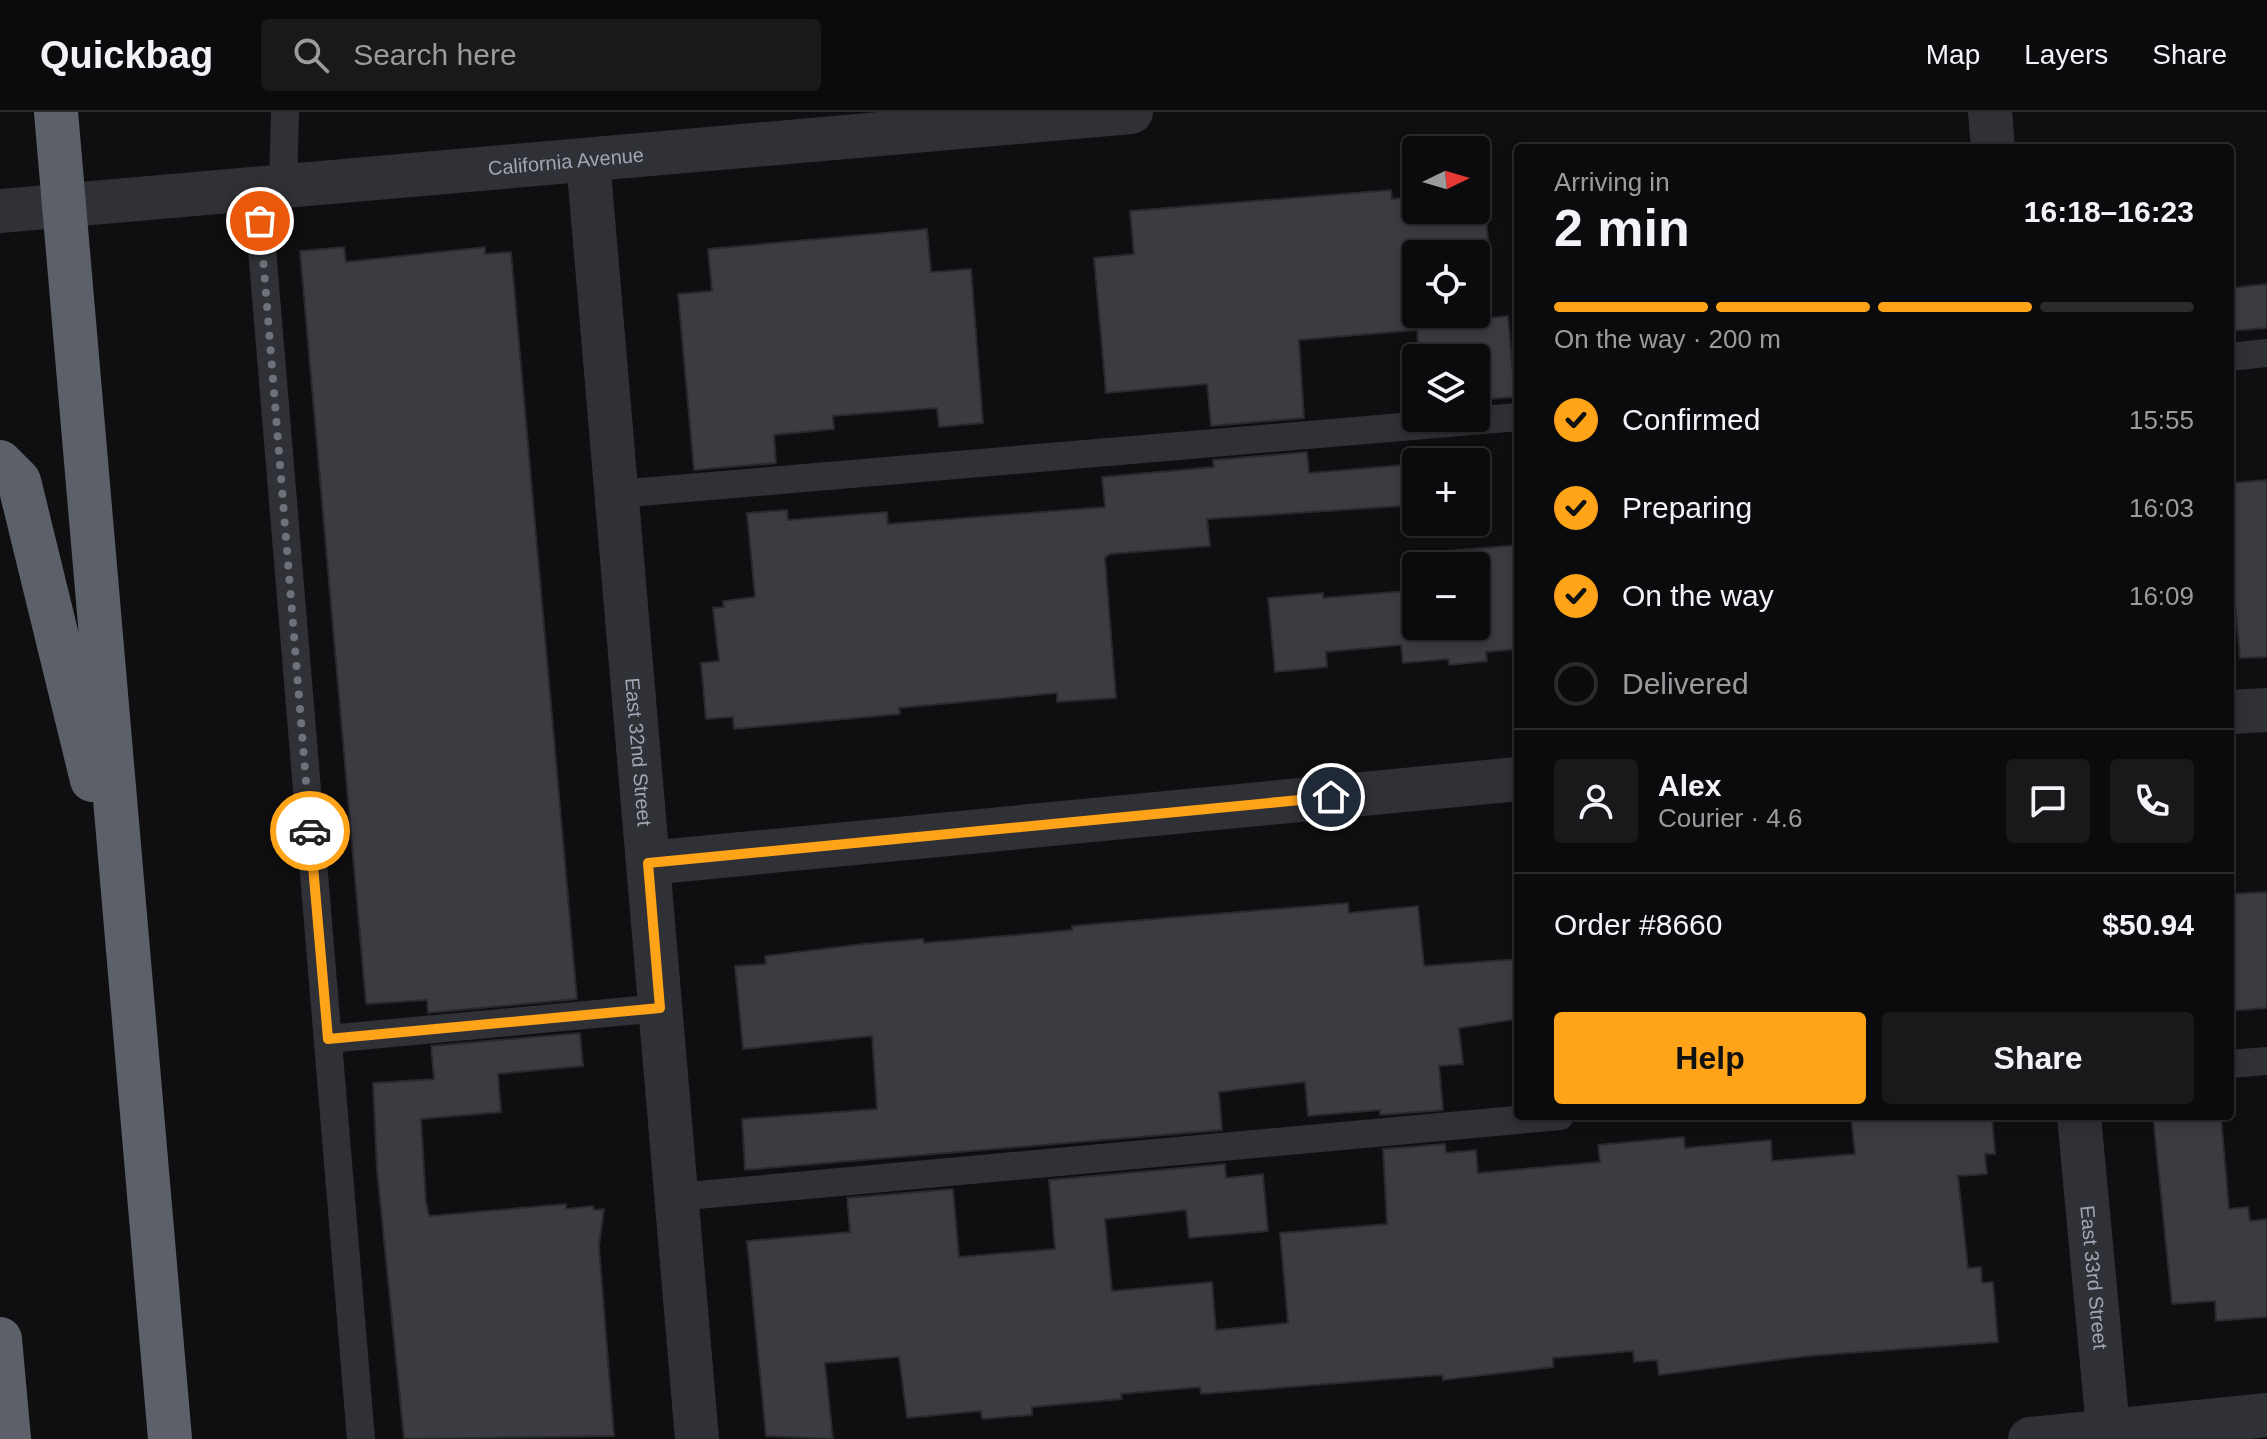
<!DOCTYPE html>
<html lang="en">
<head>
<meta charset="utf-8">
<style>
  body { margin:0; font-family:Helvetica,sans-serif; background:#19191b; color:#f1f3f6; height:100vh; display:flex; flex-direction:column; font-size:30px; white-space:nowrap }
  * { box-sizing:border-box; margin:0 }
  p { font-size:26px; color:#9a9b9d }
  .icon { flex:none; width:44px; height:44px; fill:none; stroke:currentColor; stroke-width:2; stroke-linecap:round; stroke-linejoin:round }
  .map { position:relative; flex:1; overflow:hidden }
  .details { position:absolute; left:1514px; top:32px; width:720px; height:976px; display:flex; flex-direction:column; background:#0b0b0d; border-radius:8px; box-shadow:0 4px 12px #0003,0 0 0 2px #2b2b2e }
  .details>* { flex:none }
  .needle { width:52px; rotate:85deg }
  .controls { position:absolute; left:1402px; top:24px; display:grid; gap:16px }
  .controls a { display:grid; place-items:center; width:88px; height:88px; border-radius:8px; background:#0b0b0d; box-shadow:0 4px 12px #0003,0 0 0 2px #2b2b2e; font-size:40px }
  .pin { position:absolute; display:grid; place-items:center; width:68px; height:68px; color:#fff; margin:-34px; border:4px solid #fff; border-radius:50%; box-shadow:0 2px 8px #0007 }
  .courier { position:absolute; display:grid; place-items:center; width:80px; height:80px; margin:-40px; border:6px solid #ffa319; border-radius:50%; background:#fff; color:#222; box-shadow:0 2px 10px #0007 }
  .summary em { font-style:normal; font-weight:700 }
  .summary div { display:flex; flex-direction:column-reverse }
  .summary { display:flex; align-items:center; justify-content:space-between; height:136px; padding:0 40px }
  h1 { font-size:52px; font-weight:700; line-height:60px }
  .bar { display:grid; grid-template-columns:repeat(4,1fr); gap:12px 8px; align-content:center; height:96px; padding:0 40px }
  .bar i { height:10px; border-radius:6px; background:#2b2b2e }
  .bar .on { background:#ffa319 }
  .bar p { grid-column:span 4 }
  .line { display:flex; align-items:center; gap:20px; padding:0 40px; border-top:2px solid #2b2b2e }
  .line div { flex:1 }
  .round { display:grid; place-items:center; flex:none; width:84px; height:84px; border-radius:8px; background:#19191b }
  ol { padding:0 40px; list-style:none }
  li { display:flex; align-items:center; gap:24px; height:88px }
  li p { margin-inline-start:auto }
  li .icon { padding:8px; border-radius:50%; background:#ffa319; color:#111; stroke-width:4 }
  li:last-child { color:#9a9b9d }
  li i { width:44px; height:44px; border:4px solid #2b2b2e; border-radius:50% }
  .action { display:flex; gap:16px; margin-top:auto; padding:16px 40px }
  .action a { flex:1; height:92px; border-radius:8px; background:#ffa319; color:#111; font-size:32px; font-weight:700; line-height:92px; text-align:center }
  .action a+a { background:#19191b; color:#f1f3f6 }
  header { display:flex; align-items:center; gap:48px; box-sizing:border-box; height:112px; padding:0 40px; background:#0b0b0d; border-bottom:2px solid #2b2b2e }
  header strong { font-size:38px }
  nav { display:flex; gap:44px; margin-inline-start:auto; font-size:28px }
  .search { width:560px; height:72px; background:#19191b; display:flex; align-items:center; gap:20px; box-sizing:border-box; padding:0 28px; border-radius:8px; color:#9a9b9d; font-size:30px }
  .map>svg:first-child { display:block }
  .building { fill:#3b3c42; stroke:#29292d; stroke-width:2; fill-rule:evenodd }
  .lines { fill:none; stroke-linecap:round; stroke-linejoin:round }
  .service { stroke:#303136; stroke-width:28 }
  .minor { stroke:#303136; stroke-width:44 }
  .tertiary { stroke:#303136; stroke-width:44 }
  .motorway { stroke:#5c6068; stroke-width:44 }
  .done { stroke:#6d717b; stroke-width:8; stroke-dasharray:0 14.4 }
  .route { stroke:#ffa319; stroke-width:10 }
  .labels { text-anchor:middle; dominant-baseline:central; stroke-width:7; stroke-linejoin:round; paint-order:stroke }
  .street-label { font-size:20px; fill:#9fa6b4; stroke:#0a0b0c }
</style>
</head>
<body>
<header>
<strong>Quickbag</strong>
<div class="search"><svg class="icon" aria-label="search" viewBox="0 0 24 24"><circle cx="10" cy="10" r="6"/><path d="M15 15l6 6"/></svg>Search here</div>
<nav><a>Map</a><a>Layers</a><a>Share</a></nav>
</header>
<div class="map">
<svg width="2267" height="1327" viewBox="0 0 2267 1327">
  <rect width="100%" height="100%" fill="#0f0f11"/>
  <path class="building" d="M1391,78L1392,87L1416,85V98H1476V80L1484,79L1488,128L1483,129L1489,206L1508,204L1515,285L1476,288V246H1419L1417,218L1299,228L1304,306L1211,314L1207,272L1106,281L1094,146L1134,142L1130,99ZM1416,142H1476V202H1416Z
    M927,117L931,160L971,157L983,311L939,315L937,296L833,304L834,317L774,323L776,351L694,358L678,182L712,179L708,137Z
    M344,135L346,150L485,135V142L511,140L577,887L428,901L427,888L366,892L300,139Z
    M2267,172V216L2230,219V176Z
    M1307,340L1309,361L1415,352L1416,393L1207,407L1210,434L1110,442L1105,446L1116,586L1057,590V581L899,596L900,602L734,617L733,605L706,607L701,551L719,549L713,496L724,495L723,489L755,485L747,401L787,398L788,408L887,400L888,412L1105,395L1102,365L1214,355L1213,348Z
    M2267,368V545L2240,546L2230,434V371Z
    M1518,433V537L1486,540L1487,549L1449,553L1448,547L1403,551L1401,533L1326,540L1327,555L1275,560L1268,486L1323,481V486L1416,478V514H1476V454H1451L1449,439Z
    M2267,780V896L2230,899V782Z
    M1348,791L1349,801L1418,794L1424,854L1518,847V907L1459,916L1463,952L1439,954L1443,998L1380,1003V998L1308,1004L1305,970L1219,980L1222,1018L745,1058L742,1007L877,997L872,924L743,937L735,854L766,852L765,844L863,832L923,827L924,831L1072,818V814Z
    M580,921L583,954L498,962L501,1000L421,1007L426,1090L429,1104L566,1092V1097L593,1094L594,1098L604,1097L599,1134L614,1324L404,1327L377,1058L373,971L434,967L431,934Z
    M1851,1004H1992L1995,1042H1985L1987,1062L1958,1064L1968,1156L1981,1155L1982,1171L1993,1170L1998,1230L1808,1244L1659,1263L1657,1248L1634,1250L1633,1239L1553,1246V1255L1443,1268L1442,1263L1201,1282L1200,1275L1121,1282L1122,1287L1032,1295V1303L982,1307L981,1299L907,1306L899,1245L825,1251L833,1327L766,1324L747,1129L850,1120L847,1086L953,1077L959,1145L1055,1137L1049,1068L1225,1052L1226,1066L1263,1062L1268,1119L1189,1126L1186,1098L1105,1107L1112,1179L1212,1170L1216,1218L1288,1211L1280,1121L1387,1112L1383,1037L1445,1032L1446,1041L1476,1038L1478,1061L1600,1050L1598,1033L1684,1025L1685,1036L1771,1028L1772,1049L1855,1042Z
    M2153,1004H2221L2229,1097L2248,1095L2250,1109L2267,1107V1205L2216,1209L2215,1189L2172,1192Z"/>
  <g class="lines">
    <path class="service" d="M283,75L285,0
      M257,77L361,1327
      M2230,245L2267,241
      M617,382L1518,305
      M328,927L660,896
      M2230,952L2267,949
      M676,1085L1560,1004"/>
    <g class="minor">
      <path id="s1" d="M0,99L1131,0"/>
      <path d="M2230,600L2267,598"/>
      <path d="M648,751L1518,667"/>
      <path d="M2030,1327L2267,1303"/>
    </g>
    <g class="tertiary">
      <path d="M1990,0L1993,36"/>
      <path id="s2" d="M588,48L697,1327"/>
      <path id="s3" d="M2079,1004L2109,1327"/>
    </g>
    <path class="motorway" d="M56,0L170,1327
      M0,350L19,369L92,668
      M0,1227L9,1327"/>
  </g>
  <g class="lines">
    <path class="done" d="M260,109L310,719"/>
    <path class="route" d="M310,719L328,927L660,896L648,751L1331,685"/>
  </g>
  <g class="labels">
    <g class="street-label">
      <text stroke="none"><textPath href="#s1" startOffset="568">California Avenue</textPath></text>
      <text stroke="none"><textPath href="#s2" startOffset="594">East 32nd Street</textPath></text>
      <text stroke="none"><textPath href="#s3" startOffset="162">East 33rd Street</textPath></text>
    </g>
  </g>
</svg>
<div class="controls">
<a><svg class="needle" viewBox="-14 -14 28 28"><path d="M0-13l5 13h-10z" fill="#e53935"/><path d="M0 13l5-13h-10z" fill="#9a9b9d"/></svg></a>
<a><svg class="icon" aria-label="locate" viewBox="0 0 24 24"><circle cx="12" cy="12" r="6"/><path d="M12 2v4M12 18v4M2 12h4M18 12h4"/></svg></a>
<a><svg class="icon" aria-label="layers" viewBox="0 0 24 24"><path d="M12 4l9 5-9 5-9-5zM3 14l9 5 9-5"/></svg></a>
<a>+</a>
<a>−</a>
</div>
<div class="pin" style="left:260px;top:109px;background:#ea580c"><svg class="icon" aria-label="bag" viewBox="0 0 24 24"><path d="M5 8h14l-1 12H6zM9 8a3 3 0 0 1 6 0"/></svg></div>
<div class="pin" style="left:1331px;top:685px;background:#1f2937"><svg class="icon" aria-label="home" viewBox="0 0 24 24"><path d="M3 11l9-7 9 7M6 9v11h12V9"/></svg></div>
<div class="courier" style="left:310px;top:719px"><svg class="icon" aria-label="car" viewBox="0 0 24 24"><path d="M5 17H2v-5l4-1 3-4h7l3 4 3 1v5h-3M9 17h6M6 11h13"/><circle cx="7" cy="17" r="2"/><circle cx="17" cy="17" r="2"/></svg></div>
<section class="details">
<div class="summary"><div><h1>2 min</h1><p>Arriving in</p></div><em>16:18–16:23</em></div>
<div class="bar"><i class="on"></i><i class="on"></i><i class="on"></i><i></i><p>On the way · 200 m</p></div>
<ol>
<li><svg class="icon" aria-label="check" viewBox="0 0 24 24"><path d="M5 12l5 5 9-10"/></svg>Confirmed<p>15:55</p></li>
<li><svg class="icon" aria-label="check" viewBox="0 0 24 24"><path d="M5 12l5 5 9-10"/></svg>Preparing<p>16:03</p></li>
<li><svg class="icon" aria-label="check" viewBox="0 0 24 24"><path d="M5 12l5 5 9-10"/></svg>On the way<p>16:09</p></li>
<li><i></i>Delivered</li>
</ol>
<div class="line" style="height:144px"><a class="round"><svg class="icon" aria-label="person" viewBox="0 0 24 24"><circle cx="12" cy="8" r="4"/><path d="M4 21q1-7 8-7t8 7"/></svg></a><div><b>Alex</b><p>Courier · 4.6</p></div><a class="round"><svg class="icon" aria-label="chat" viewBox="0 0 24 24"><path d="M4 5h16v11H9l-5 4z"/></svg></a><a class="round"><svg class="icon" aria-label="phone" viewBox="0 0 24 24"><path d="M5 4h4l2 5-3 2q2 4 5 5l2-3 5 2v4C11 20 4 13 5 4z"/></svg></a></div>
<div class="line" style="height:104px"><div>Order #8660</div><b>$50.94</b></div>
<div class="action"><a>Help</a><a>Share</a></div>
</section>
</div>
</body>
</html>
